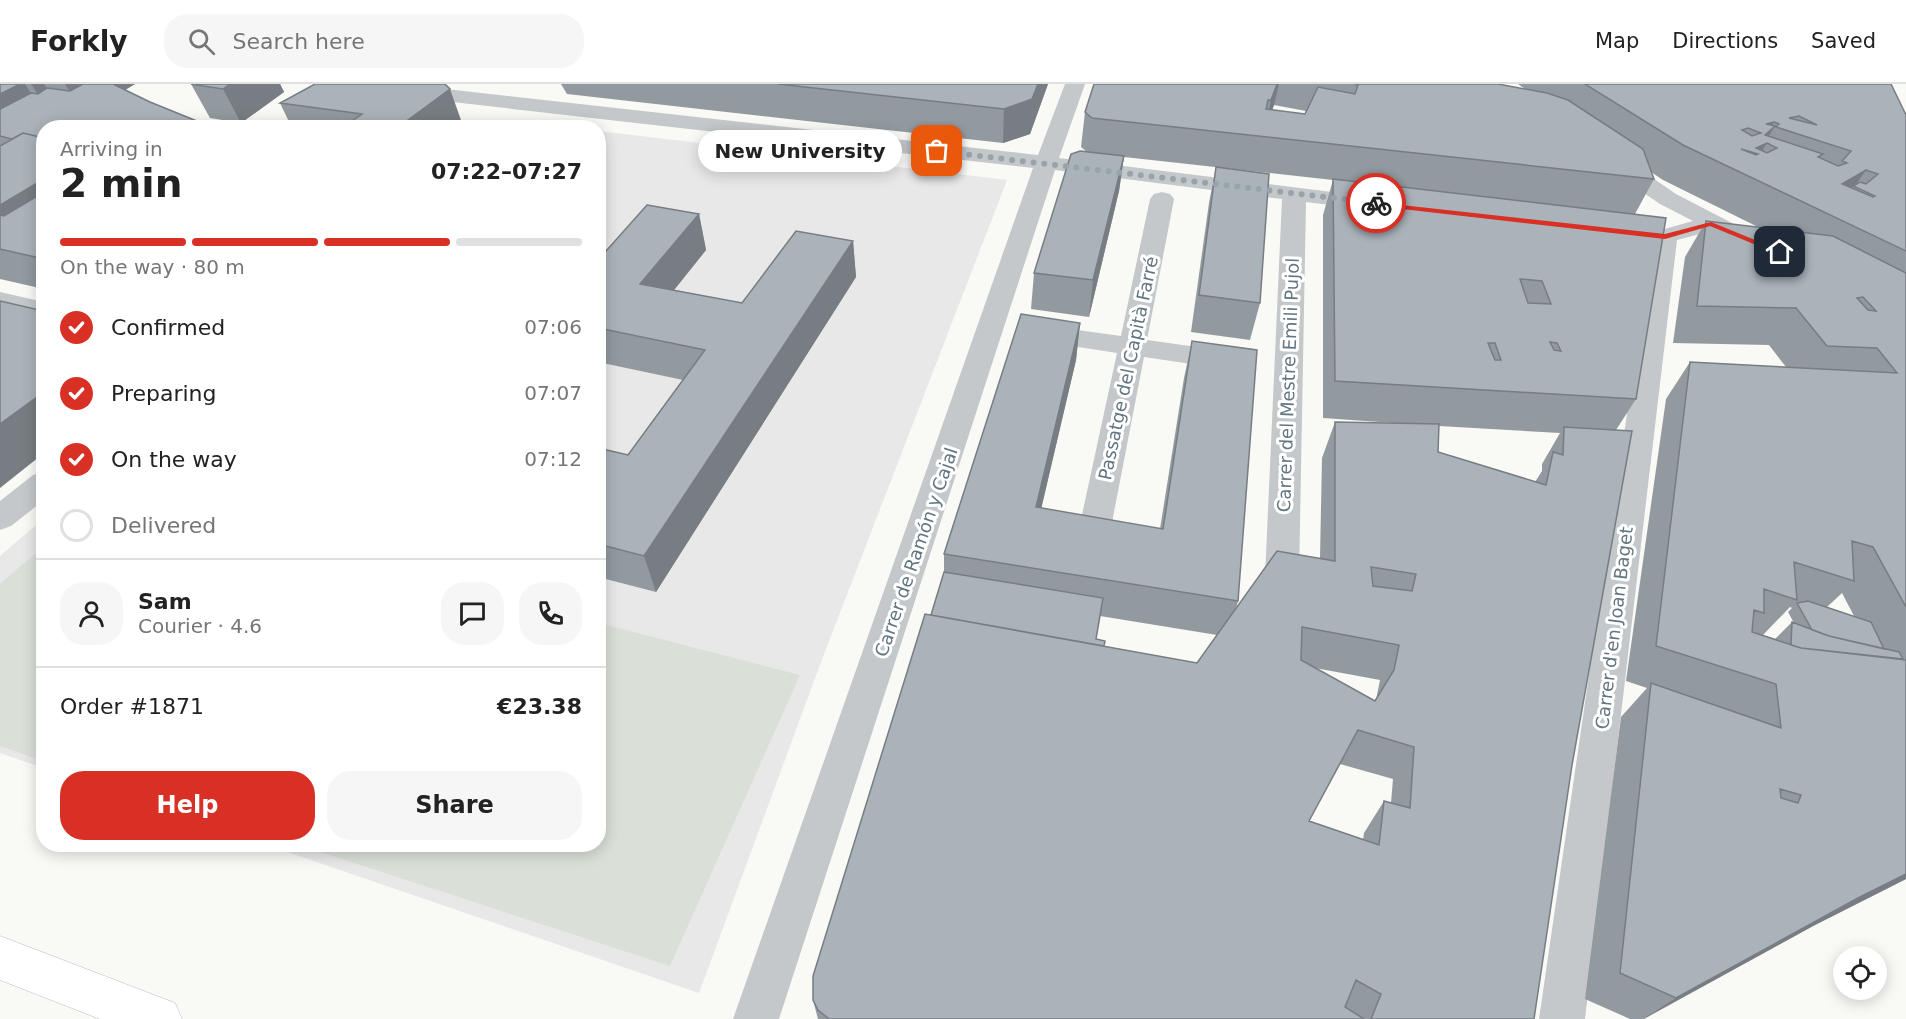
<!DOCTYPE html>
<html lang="en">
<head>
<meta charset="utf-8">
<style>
  body { margin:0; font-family:"DejaVu Sans",sans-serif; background:#f6f6f6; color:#222; height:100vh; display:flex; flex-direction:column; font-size:22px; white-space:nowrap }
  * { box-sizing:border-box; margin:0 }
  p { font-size:20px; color:#767676 }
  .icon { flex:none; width:33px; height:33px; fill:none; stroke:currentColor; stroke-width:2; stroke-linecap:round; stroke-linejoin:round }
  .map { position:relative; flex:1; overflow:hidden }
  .details { position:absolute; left:36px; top:36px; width:570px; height:732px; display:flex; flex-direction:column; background:#fff; border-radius:24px; box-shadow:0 3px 15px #0003 }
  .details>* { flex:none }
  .tools { position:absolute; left:1833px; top:862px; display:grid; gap:12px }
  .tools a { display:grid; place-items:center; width:54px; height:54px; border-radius:50%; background:#fff; box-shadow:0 3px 15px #0003; font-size:30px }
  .pin { position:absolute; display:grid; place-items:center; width:51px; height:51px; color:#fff; margin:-26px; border-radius:12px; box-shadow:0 3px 9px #0006 }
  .courier { position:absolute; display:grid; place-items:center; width:60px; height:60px; margin:-30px; border:4px solid #d93025; border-radius:50%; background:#fff; color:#222; box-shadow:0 2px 8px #0007 }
  .bubble { position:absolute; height:42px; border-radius:21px; background:#fff; box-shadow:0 3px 15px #0003; font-size:20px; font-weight:700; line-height:42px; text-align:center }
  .overview em { font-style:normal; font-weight:700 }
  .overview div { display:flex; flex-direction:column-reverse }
  .overview { display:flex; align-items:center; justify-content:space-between; height:102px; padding:0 24px }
  h1 { font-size:39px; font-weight:700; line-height:45px }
  .bar { display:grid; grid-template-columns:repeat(4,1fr); gap:9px 6px; align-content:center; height:72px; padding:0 24px }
  .bar i { height:8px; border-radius:4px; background:#e0e0e0 }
  .bar .current { background:#d93025 }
  .bar p { grid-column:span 4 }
  .line { display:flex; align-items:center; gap:15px; padding:0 24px; border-top:2px solid #e0e0e0 }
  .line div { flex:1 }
  .round { display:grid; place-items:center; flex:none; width:63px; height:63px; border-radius:24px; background:#f6f6f6 }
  ol { padding:0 24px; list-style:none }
  li { display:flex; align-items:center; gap:18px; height:66px }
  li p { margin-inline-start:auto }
  li .icon { padding:6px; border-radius:50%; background:#d93025; color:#fff; stroke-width:4 }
  li:last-child { color:#767676 }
  li i { width:33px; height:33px; border:3px solid #e0e0e0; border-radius:50% }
  .action { display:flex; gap:12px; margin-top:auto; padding:12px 24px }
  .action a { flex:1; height:69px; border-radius:24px; background:#d93025; color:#fff; font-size:24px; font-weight:700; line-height:69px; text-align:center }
  .action a+a { background:#f6f6f6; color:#222 }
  header { display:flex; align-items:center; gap:36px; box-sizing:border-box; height:84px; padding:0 30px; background:#fff; border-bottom:2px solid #e0e0e0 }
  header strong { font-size:28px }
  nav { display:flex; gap:33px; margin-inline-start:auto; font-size:21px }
  .search { width:420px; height:54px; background:#f6f6f6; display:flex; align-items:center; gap:15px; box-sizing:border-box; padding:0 21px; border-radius:24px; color:#767676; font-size:22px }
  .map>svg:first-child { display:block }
  .built { fill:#e7e8e7 }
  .green { fill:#dae0d7 }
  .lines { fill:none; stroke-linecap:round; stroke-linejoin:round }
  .major-casing { stroke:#b7bcbf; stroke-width:1 }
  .minor { fill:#c4c8cb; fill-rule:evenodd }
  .major { fill:#fff; fill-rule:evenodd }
  .wall { fill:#929a9f; fill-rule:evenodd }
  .shaded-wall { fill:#777d82 }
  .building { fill:#aab3b9; stroke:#777d82; stroke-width:1.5; fill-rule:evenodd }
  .route { fill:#d93025 }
  .done { stroke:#98a3aa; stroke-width:6; stroke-dasharray:0 10.8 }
  .labels { text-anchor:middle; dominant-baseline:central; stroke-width:6; stroke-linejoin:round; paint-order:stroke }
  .street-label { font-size:18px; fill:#637581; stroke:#fff }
</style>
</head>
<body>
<header>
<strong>Forkly</strong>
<div class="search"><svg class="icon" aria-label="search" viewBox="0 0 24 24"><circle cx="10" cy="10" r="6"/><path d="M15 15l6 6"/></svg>Search here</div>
<nav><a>Map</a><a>Directions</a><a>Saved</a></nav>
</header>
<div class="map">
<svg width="1906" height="935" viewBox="0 0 1906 935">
  <rect width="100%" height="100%" fill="#f9f9f6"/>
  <path class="built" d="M599,47L1007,96L821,578L699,909L267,761L598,760Z
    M43,435V684L0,669V472Z"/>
  <path class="green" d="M43,463V677L0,662V500Z
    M599,539L800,591L670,882L299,761L598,760Z"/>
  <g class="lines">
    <g class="major-casing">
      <path id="major" d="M0,852L175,919L182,935H100L0,896Z"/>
    </g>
    <path class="minor" d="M336,0H401L1038,71L1065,0H1085L1059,74L1380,114L1384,119L1380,124L1372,126L1306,118L1299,493L1294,502L1282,506L1270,502L1265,493L1282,115L1055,86L779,935H733L1033,84L346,6L339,4Z
      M1614,71L1622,73L1676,110L1732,139L1735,144L1732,149L1723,151L1711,147L1677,156L1585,935H1539L1652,158L1608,151L1605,146L1608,141L1617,139L1665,145L1693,137L1660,120L1606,83L1603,78L1606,73Z
      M1162,108L1170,110L1174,115L1147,256L1232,268L1242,271L1246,277L1242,283L1232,286L1144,273L1109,454L1105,463L1093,466L1081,463L1077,454L1117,269L1033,256L1023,254L1019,248L1023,242L1033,240L1121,252L1150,115L1154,110Z
      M0,208L44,218V234L0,224Z
      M44,388V416L11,442L0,446V417L33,391Z"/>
    <use href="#major" class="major"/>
  </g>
  <path class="wall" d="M0,0H135L44,44V205L0,195Z
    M191,0H280L284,8L241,39L210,34Z
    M561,0H1048L1030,50L1003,59L567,10Z
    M1094,0H1498L1525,5L1518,0H1891L1906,31V795L1813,842L1644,935H1630L1585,915L1621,633L1647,604L1626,597L1666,315L1690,278L1786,283L1769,261L1673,259L1685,173L1706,137L1758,143L1663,96L1651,88L1654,95L1635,130L1636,315L1616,346L1572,681L1534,935H818L813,916L944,488V470L1080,239L1076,276L1041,424L1160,445L1184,294L1192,257L1238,517L1236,525L1320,475L1322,374L1335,338L1408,340L1323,334V131L1333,96L1124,73L1119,107L1089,233L1031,225L1034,189L1087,68L1081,63L1085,28ZM1274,21L1306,27L1305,30L1272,26ZM1439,342L1560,349L1542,380V387L1535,398L1438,368ZM1842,509L1854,532L1827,523ZM1790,523L1792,524L1788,528L1794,539L1792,538L1775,555L1763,551ZM1100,532L1217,551L1197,579L1104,562L1096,555ZM1315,584L1380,596L1376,616L1375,617ZM1340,680L1393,695L1391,719L1384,717L1364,749L1363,756L1309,737Z
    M280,19L462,39L456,44H292Z
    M1216,83L1260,219L1250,256L1191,248L1209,119Z
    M699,130L706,166L674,206L742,219L853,157L856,193L656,508L598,493V364L628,371L683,296L598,278V176Z"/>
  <path class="shaded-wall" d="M20,0H25L46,32L0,52V10Z
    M31,0H44L62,28L53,33Z
    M65,0H135L85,31Z
    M230,0H280L284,8L241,39L223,5Z
    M1038,0H1048L1030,50L1003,59L1004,25Z
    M1277,0H1279L1274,21L1263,51L1271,16Z
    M450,5L462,39L456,44H397Z
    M1774,38L1769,48L1775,42L1763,61L1767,59L1747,91L1745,75L1766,40Z
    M1124,72L1119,107L1089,233L1093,196Z
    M1866,86L1854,103L1853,102L1838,123L1842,100Z
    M44,95V147L0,144V121Z
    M699,130L706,166L650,236L640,200Z
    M853,157L856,193L656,508L644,472Z
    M1080,239L1076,276L1033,460L1036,423Z
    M44,308V369L0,404V340Z
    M1906,790V795L1813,842L1643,935L1676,914L1858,814Z"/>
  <path class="building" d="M0,0H20L0,10Z
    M83,0H113L150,18L214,44H44V54L23,49L12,55L0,52V25L31,9L38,10L47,4L70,7Z
    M191,0H230L223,5Z
    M315,0H445L450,5L397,44H342L362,30L280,19Z
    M778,0H1038L1032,15L1004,25Z
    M1094,0H1277L1271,16H1268L1266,25L1305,30L1318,3L1355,10L1358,1L1355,0H1498L1547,9L1568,16L1643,65L1654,95L1092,34L1085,28Z
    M1585,0H1891L1906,31V167L1683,61ZM1799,32L1817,41L1789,34ZM1774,38L1779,40L1776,43L1851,67L1842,77L1847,79L1838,82L1818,73L1823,70L1765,51L1775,42L1766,40ZM1748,44L1761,49L1752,52L1742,46ZM1767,59L1777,64L1767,69L1756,64ZM1741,65L1758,70L1756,71ZM1866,86L1878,90L1866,100L1860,98L1853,102L1875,112L1873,113L1842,100Z
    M23,49L44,54V95L0,121V62Z
    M1080,67L1124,72L1093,196L1034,189L1071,70Z
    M1216,83L1269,90L1260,219L1199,211Z
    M1333,95L1666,134L1636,315L1335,297ZM1520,195L1542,197L1551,220L1528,219ZM1550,258L1557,259L1561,267L1554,266ZM1488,259H1495L1501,276H1495Z
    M44,108V175L0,165V131L4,132Z
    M647,121L699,130L640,200L742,219L796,147L853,157L644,472L598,460V364L628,371L705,266L598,244V176Z
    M1706,137L1833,152L1906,189V523L1873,463L1852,457L1854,497L1794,478L1797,516L1764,505V529L1754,526L1752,548L1801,564L1906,576V790L1858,814L1676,914L1620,889L1651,599L1781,644L1776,600L1656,562L1690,278L1897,289L1877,264L1827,262L1796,224L1697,222ZM1863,213L1876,227L1868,226L1857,214ZM1780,705L1801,711L1798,719L1781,714Z
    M0,217L44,227V308L0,340Z
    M1021,230L1080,239L1036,423L1163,445L1192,257L1257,266L1238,517L944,470Z
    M1335,338L1439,340L1438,368L1546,401L1553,368L1563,371L1564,343L1632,347L1572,681L1534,935H1371L1381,910L1356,896L1345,923L1364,935H829L818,926L813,916V892L925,530L1197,579L1277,467L1335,477ZM1371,483L1416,490L1412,507L1373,502ZM1302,543L1399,561L1394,586L1375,617L1301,576ZM1358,646L1414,663L1410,724L1384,717L1379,761L1309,737Z
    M944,488L1103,514L1096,555L1105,557L1104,562L931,531Z
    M1808,517L1871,538L1884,565L1829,552L1812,546L1797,519Z
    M1792,538L1829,552L1899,568L1903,575L1801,564L1791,561Z"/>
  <path class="route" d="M1374,118L1665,150L1711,138L1784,168L1778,170L1710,142L1665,155L1376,122Z"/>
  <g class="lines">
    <path class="done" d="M937,67L1376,119"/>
  </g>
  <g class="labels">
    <g class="street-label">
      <text transform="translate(1128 284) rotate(-78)">Passatge del Capità Farré</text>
      <text transform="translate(1288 301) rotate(-88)">Carrer del Mestre Emili Pujol</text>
      <text transform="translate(916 468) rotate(-71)">Carrer de Ramón y Cajal</text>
      <text transform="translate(1614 544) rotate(-83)">Carrer d'en Joan Baget</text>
    </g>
  </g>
</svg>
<div class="tools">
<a><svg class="icon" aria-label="locate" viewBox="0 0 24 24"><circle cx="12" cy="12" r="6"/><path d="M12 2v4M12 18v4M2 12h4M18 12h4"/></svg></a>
</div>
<div class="pin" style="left:937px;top:67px;background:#ea580c"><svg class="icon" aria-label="bag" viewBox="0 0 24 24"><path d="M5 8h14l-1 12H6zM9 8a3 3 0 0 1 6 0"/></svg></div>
<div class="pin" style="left:1780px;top:168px;background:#1f2937"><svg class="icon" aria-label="home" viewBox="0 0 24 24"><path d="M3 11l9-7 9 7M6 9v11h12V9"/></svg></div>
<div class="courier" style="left:1376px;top:119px"><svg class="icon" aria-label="bike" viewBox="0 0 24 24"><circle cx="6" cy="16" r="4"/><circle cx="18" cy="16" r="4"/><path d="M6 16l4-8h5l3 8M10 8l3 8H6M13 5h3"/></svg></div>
<div class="bubble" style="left:698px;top:46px;width:204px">New University</div>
<section class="details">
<div class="overview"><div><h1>2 min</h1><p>Arriving in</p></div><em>07:22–07:27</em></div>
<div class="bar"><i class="current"></i><i class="current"></i><i class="current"></i><i></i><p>On the way · 80 m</p></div>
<ol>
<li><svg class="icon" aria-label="check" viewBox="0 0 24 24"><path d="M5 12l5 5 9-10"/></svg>Confirmed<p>07:06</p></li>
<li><svg class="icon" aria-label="check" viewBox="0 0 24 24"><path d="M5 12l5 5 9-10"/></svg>Preparing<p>07:07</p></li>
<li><svg class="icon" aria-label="check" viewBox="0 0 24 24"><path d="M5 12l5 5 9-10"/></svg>On the way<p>07:12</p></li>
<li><i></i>Delivered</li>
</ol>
<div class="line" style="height:108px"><a class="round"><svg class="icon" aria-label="person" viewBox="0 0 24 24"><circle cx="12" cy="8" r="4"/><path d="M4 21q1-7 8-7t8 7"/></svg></a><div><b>Sam</b><p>Courier · 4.6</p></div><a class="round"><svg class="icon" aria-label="chat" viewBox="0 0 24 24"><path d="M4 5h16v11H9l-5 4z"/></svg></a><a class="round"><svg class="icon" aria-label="phone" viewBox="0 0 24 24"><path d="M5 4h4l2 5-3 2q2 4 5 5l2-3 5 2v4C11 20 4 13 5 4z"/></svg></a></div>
<div class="line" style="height:78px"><div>Order #1871</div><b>€23.38</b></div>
<div class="action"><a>Help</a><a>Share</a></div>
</section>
</div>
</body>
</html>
